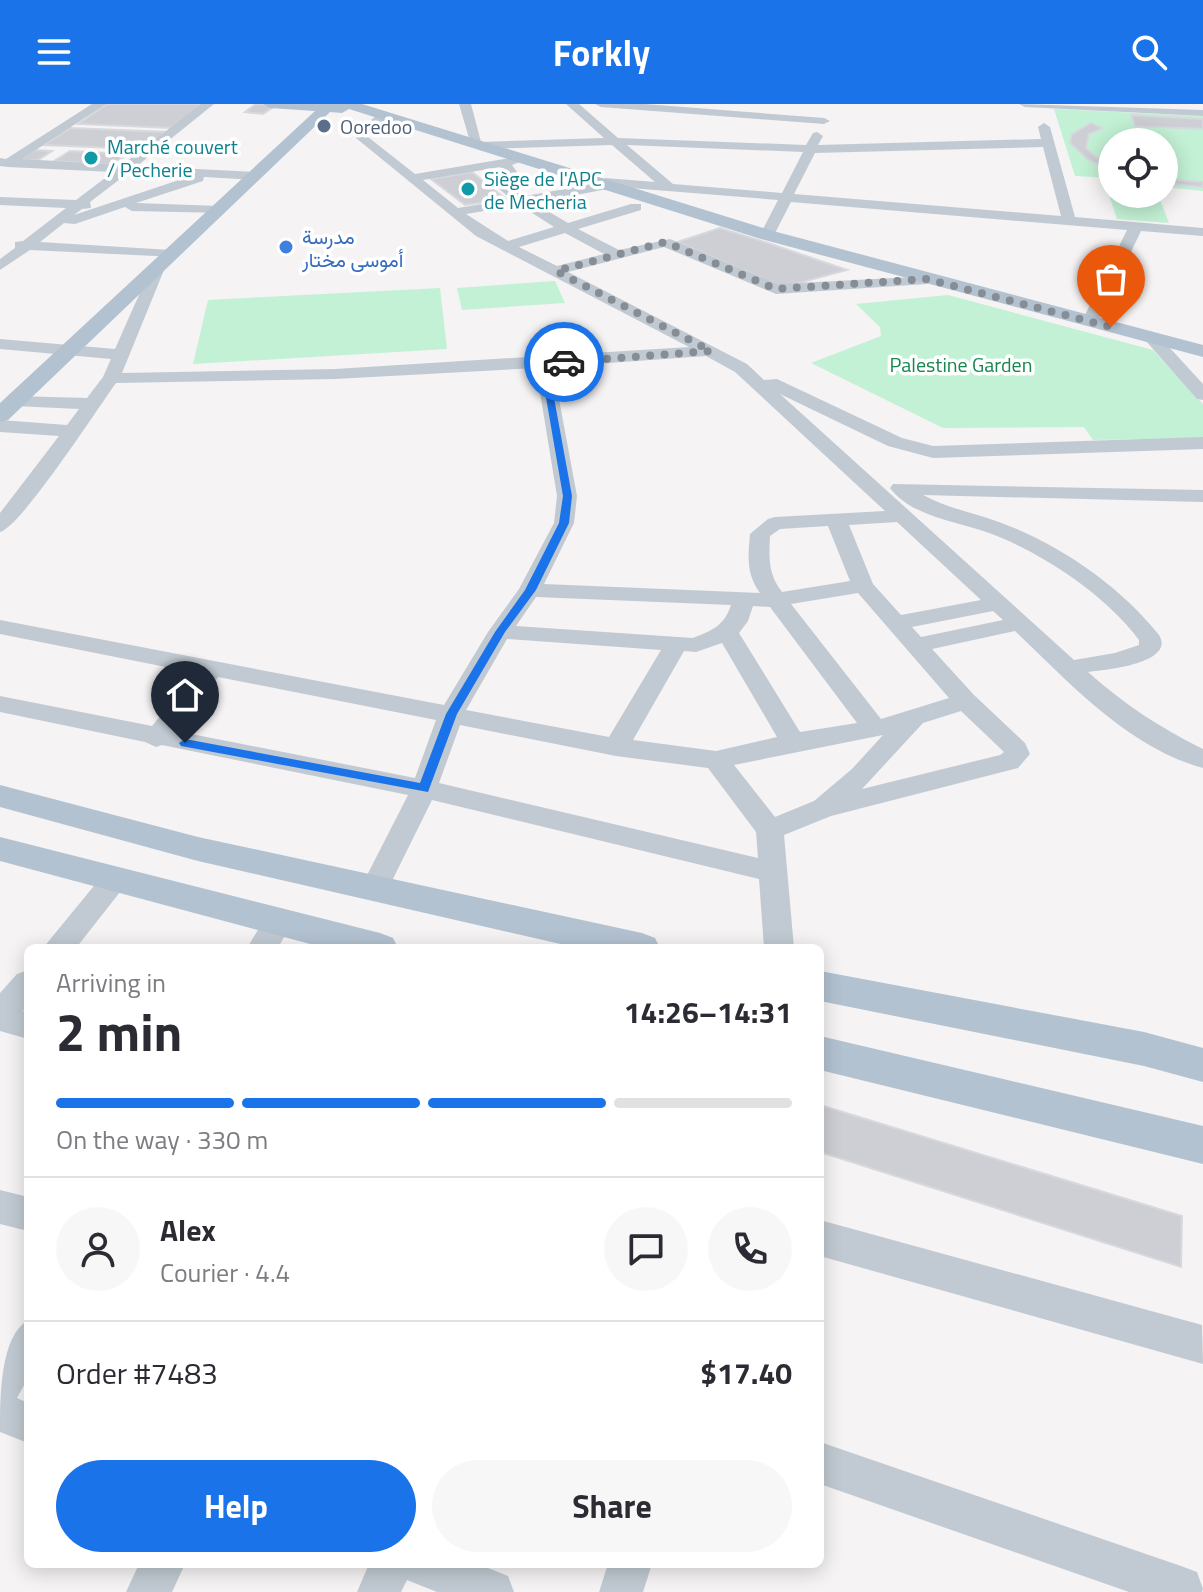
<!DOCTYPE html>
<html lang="en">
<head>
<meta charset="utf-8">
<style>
  body { margin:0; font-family:"Titillium Web",Vazirmatn,sans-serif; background:#f7f7f7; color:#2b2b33; height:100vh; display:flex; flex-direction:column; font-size:30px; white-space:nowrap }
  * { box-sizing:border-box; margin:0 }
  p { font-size:26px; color:#7c7c81 }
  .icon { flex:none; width:44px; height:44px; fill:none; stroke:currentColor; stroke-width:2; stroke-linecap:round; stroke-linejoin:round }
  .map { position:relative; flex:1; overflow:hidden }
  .drawer { position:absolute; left:24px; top:840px; width:800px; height:624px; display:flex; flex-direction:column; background:#fff; border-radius:12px; box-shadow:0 4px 20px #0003 }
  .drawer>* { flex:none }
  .buttons { position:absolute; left:1098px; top:24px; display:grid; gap:16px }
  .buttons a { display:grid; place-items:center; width:80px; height:80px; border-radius:50%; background:#fff; box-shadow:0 4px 20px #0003; font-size:40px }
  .pin { position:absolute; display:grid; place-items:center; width:68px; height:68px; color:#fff; margin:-82px -34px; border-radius:50% 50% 50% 0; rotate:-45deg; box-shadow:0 0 8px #0007 }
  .pin .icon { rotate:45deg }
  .courier { position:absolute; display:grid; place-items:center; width:80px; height:80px; margin:-40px; border:6px solid #1a73e8; border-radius:50%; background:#fff; color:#222; box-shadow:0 2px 10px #0007 }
  .head em { font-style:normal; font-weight:700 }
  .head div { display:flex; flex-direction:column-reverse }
  .head { display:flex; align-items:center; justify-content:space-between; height:136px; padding:0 32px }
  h1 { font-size:52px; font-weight:700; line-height:60px }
  .bar { display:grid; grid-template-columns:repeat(4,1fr); gap:12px 8px; align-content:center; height:96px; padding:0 32px }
  .bar i { height:10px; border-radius:6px; background:#e1e1e2 }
  .bar .selected { background:#1a73e8 }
  .bar p { grid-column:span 4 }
  .line { display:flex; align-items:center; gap:20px; padding:0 32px; border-top:2px solid #e1e1e2 }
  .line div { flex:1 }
  .round { display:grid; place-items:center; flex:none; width:84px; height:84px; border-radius:42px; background:#f7f7f7 }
  .action { display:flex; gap:16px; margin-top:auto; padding:16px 32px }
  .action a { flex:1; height:92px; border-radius:48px; background:#1a73e8; color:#fff; font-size:32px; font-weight:700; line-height:92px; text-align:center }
  .action a+a { background:#f7f7f7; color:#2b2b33 }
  header { display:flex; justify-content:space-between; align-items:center; height:104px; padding:0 32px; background:#1a73e8; color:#fff; font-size:36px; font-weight:700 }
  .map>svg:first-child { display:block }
  .green { fill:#c3f1d5 }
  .building { fill:#cdcfd5; stroke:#d7d9de; stroke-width:2 }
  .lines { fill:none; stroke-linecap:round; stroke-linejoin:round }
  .minor { fill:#c1cad2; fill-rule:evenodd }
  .major { fill:#b3c2d1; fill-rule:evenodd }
  .route { fill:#1a73e8 }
  .done { stroke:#868d94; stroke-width:8; stroke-dasharray:0 14.4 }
  .service-dot { fill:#5c6f8a; stroke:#fff; stroke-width:3 }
  .culture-dot { fill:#0f9aa8; stroke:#fff; stroke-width:3 }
  .shop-dot { fill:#3f7fe0; stroke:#fff; stroke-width:3 }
  .labels { text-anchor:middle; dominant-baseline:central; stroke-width:7; stroke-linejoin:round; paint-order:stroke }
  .far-service-label { font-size:20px; fill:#4e5e75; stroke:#fff; text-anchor:start }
  .far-culture-label { font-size:20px; fill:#0d838f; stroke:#fff; text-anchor:start }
  .far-shop-label { font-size:20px; fill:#366cbe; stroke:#fff; text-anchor:start }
  .far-park-label { font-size:20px; fill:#17864f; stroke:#fff }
</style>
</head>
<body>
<header><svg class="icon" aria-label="menu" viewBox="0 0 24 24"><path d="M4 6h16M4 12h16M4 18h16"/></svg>Forkly<svg class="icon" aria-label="search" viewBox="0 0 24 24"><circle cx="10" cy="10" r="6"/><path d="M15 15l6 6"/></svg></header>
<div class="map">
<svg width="1203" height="1488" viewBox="0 0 1203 1488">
  <rect width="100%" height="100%" fill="#f5f3f3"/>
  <path class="green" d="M1054,5L1203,12V87L1164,83V38H1112V74L1075,72Z
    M1107,85H1112V90H1158L1169,119L1117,115Z
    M555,177L565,199L462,206L457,184Z
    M440,184L447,245L193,260L208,196Z
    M948,191L1153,246L1203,300V334L1093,336L1084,323L943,324L811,259L881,232L880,223L856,200Z"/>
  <path class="building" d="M107,0H204L171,24L78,20Z
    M256,0L275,2L263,10L245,8Z
    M1131,11L1203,15V25L1135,22Z
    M1091,19L1103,24L1089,30L1086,44L1096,53L1112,61V67L1087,55L1070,39L1072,30Z
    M70,24L167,28L145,45L44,41Z
    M35,46L52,47L38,56H20Z
    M70,47L127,50L113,61L54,57Z
    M472,68L506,95L465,101L431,75Z
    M1164,75L1203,78V83L1164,79Z
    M720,124L771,140L847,166L784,183L677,138Z
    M820,1001L1182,1112L1181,1163L820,1048Z"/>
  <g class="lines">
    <path class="minor" d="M92,0H106L22,55L122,61L201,0H214L137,62L256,68L262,72L256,76L204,73L203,77L136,99L219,102L224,103V109L132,107L125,103L75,120L64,119L40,138L171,146L178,150L176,153L30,146L0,166V155L15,144V138L23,137L66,104L0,101V93L76,96L113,68L8,63L0,62V54L6,55ZM128,69L191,72L74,111L82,105L91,104L90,98Z
      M459,0H471L481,38L604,34L566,0H579L618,34L806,41L813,29L817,28L823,32L818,41L1041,35L1038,23L1044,19L1050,23L1075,113L1203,124V132L1141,127L1098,217L1090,222L1082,217L1127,126L791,98L774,131L767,135L760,131L778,96L618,83L534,99L568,119L631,100H641V106L578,125L619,146L670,135L778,180L932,172V178L927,180L776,190L664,143L568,168L747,260L764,276L777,275L902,334L933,342L1203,333V345L933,354L888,342L780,290L1074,556L1115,549L1139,541V536C1106,492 1052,456 1002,434C967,418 914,416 890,384L893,380L1203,386V398L923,391C947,404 974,409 999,418C1059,440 1119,481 1159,531C1176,559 1106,566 1088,568C1124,600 1160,624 1203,645V664C1127,643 1070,579 1015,527L932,545L974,591L1025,639L1030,650L1018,664L831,712L784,731L794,844H764L759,775L432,696L384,793L374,796L364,793L360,785L408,691L162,641L156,643L145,638L0,608V592L152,622L196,569L0,530V516L444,601L488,528L519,485L554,419L557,392L536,264L335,275L116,279C98,304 21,423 0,428V409L59,332L0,328V316L67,321L79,305L15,302L6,297L15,292L87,294L103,273L111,255L0,245V235L115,245L150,166L157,162L164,166L122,269L335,265L689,243L476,132L356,34L357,27L380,9H388V13L368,33L415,70L516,53L522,57L512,61L517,68L504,77L525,92L599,79L605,74L655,78L612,41L484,45L471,41ZM627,41L803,48L782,89L673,80ZM1043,43L1061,112L794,90L815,49ZM500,63L503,67L489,76L511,95L458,104L423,76ZM520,101L554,123L508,137L466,110ZM565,129L604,150L557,162L519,143ZM706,252L735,268L885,407L775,413L768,415L750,430C748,452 746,470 760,489L544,480L574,419L577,392L553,263ZM897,418L981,496L901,511L873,480L849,421ZM828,422L850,477L782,488C768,470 769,454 770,432L780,425ZM858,489L949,594L881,615L791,500ZM536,493L731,501C724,522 713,526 693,534L516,522ZM753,502L770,503L857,619L800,628L739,529L748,517ZM993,507L1003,516L921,533L912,523ZM507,535L661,546L609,633L466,606ZM722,539L777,633L716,647L633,636L684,547L696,548ZM218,573L436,616L415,674L176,627ZM961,607L1004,648L1000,651L862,685L923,619ZM460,621L616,652L708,664L756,728L758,754L439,679ZM883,631L852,665L814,697L775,713L734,661Z
      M595,0H645L824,14L830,17L824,20L601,3Z
      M1019,0L1203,6V12L1025,3Z
      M1152,229L1158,231L1203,280V296L1197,295L1146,237L1144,234Z
      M117,763L127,766L131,774L76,844H43L107,766Z
      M277,807L287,811L292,819L278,844H247L267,811Z
      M28,866V901L23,907L28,909V935L0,927V889L17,870Z
      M0,1086L28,1093V1127L0,1120Z
      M820,1116L1202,1221L1203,1260L820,1152Z
      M28,1216V1274L17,1294L28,1299V1339L0,1328C0,1292 0,1233 28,1216Z
      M820,1338L1181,1462L1197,1468L1203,1485L1202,1488H1129L820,1380Z
      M139,1460H185L172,1488H126Z
      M369,1460H478L508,1472L514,1488H437L407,1476L401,1488H357Z
      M608,1460H652L643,1488H599Z"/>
    <path class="major" d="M263,0H362L773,127L1203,241V253L761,135L349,5L342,9L330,8L8,316L0,318V299L315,7L270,4Z
      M0,681L198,733L642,829L655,834L660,844H578L198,757L0,703Z
      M0,733L380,829L393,834L398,844H325L0,757Z
      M820,867L1144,928L1203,944V978L1144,962L820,897Z
      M820,932L1203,1022V1060L820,966Z"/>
  </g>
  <path class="route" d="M564,255L567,259L548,261L572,392L569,419L536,486L505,528L457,610L428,688L181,642L179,639L185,635L420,679L446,610L495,528L525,486L559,419L563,392L540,259Z"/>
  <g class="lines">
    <path class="done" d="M564,258L711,247L556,167L665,138L776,185L927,175L1111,223"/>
  </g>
  <circle class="service-dot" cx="324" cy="22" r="8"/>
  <g class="culture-dot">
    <circle cx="91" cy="54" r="8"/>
    <circle cx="468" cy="85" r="8"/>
  </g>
  <circle class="shop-dot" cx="286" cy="143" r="8"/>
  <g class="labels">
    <g class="far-service-label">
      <text x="340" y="22">Ooredoo</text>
    </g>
    <g class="far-culture-label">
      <text x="107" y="42">Marché couvert<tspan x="107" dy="23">/ Pecherie</tspan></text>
      <text x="484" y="74">Siège de l'APC<tspan x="484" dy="23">de Mecheria</tspan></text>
    </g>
    <g class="far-shop-label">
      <text x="302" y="132">مدرسة<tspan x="302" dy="23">أموسى مختار</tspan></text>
    </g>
    <g class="far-park-label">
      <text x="961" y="260">Palestine Garden</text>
    </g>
  </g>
</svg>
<div class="buttons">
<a><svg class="icon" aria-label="locate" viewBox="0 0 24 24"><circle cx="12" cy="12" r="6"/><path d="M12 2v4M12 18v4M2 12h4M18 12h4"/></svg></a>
</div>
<div class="pin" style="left:1111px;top:223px;background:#ea580c"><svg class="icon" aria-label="bag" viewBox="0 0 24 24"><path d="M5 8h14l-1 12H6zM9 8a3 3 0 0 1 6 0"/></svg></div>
<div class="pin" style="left:185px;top:639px;background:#1f2937"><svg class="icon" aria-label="home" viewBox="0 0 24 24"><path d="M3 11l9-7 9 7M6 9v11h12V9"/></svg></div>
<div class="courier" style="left:564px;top:258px"><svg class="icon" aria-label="car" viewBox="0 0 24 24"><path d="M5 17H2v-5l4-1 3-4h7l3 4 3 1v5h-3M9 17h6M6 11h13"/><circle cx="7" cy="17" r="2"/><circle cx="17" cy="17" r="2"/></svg></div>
<section class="drawer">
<div class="head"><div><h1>2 min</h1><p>Arriving in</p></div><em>14:26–14:31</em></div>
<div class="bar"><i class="selected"></i><i class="selected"></i><i class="selected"></i><i></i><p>On the way · 330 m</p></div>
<div class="line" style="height:144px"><a class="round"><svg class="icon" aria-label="person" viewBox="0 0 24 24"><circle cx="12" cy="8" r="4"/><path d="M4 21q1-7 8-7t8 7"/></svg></a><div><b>Alex</b><p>Courier · 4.4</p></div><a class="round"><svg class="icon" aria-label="chat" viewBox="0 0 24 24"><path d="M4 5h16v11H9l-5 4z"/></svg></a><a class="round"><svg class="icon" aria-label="phone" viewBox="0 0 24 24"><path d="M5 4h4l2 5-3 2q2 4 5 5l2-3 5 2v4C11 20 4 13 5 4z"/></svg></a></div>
<div class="line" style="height:104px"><div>Order #7483</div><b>$17.40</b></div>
<div class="action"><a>Help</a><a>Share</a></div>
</section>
</div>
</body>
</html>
